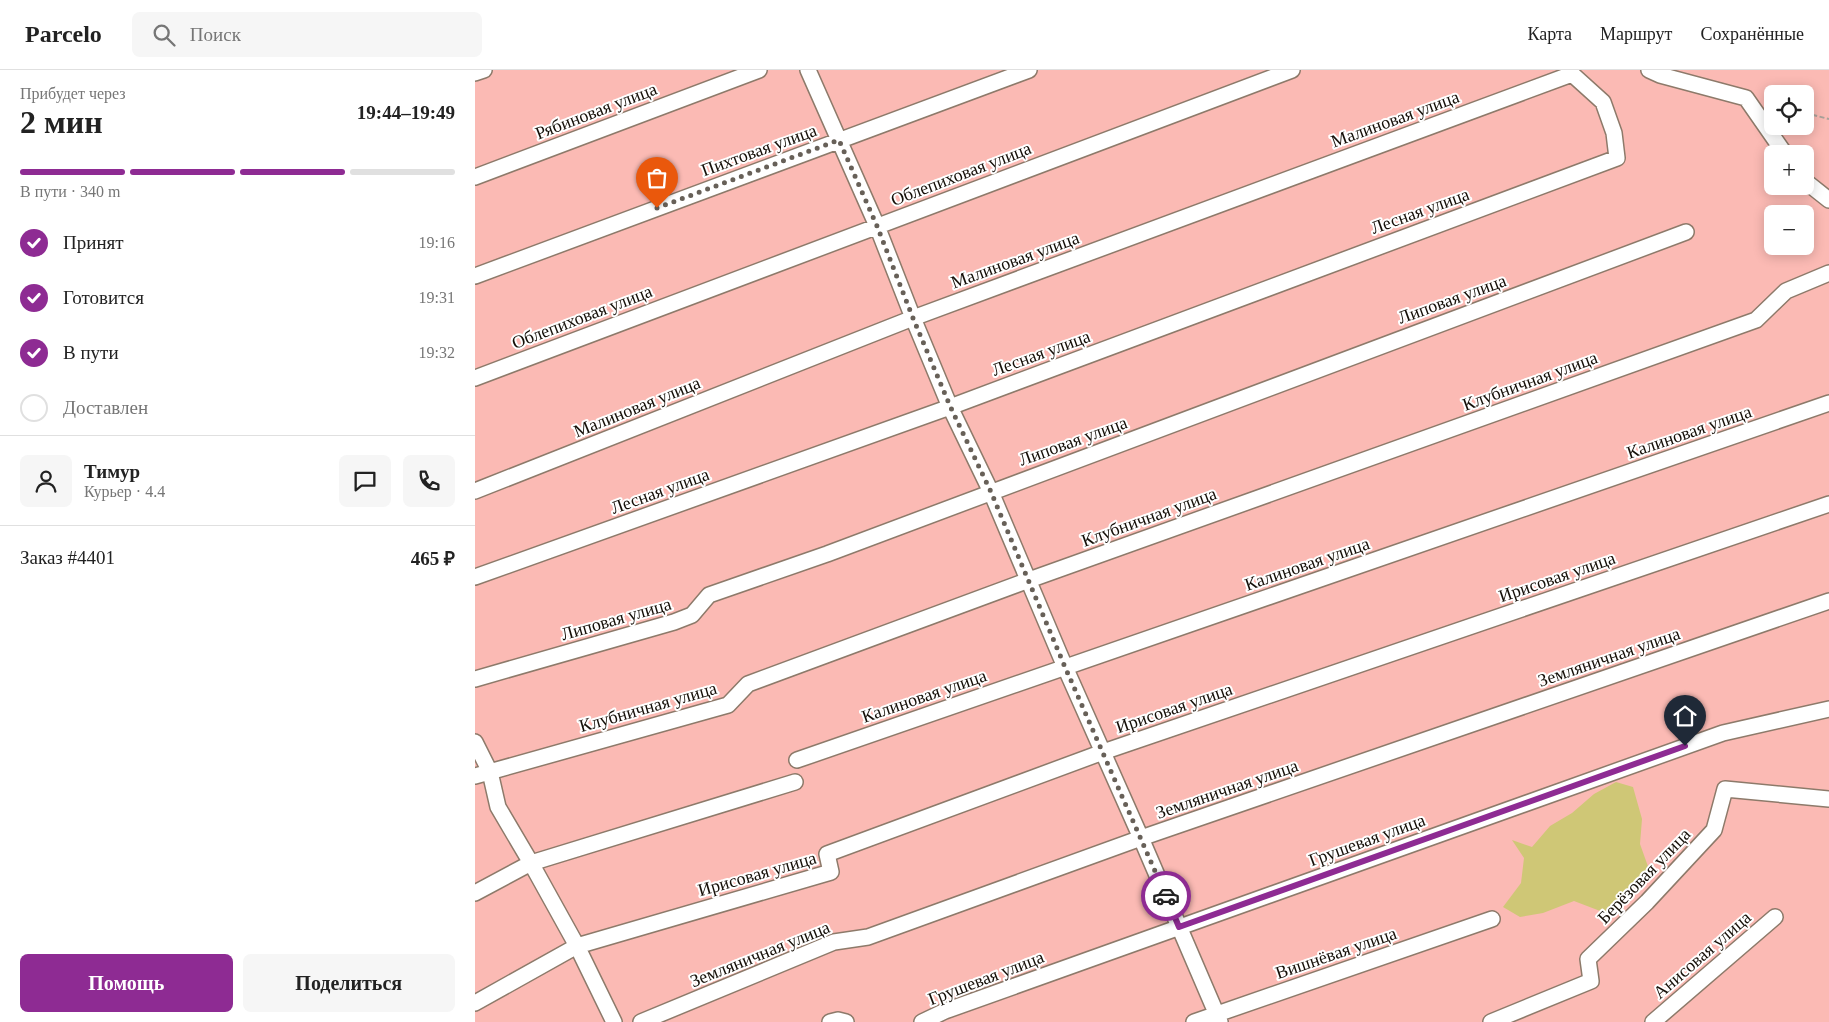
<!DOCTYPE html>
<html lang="ru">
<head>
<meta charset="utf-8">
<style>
  body { margin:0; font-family:"Times New Roman",serif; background:#f6f6f6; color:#222; height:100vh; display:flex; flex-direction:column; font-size:19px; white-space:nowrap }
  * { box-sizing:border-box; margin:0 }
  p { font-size:16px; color:#767676 }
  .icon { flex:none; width:28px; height:28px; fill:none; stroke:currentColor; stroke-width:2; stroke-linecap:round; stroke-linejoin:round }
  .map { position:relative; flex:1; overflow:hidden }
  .drawer { display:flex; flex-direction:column; background:#fff; width:475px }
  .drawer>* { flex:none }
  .buttons { position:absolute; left:1289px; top:15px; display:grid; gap:10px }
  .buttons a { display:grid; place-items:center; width:50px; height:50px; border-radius:8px; background:#fff; box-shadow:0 2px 12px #0003; font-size:25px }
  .pin { position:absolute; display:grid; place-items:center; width:42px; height:42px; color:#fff; margin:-51px -21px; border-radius:50% 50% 50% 0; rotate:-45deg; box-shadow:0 0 5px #0007 }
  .pin .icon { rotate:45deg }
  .courier { position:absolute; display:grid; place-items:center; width:50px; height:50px; margin:-25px; border:4px solid #8e2b93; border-radius:50%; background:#fff; color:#222; box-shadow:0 1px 6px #0007 }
  .headline em { font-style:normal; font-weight:700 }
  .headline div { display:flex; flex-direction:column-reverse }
  .headline { display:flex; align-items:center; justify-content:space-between; height:85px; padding:0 20px }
  h1 { font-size:32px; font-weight:700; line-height:38px }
  .bar { display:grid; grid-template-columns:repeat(4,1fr); gap:8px 5px; align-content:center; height:60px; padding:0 20px }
  .bar i { height:6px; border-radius:4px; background:#e0e0e0 }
  .bar .current { background:#8e2b93 }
  .bar p { grid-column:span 4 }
  .line { display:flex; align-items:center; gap:12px; padding:0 20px; border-top:1px solid #e0e0e0 }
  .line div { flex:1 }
  .round { display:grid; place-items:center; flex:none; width:52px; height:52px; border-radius:8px; background:#f6f6f6 }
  ol { padding:0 20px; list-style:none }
  li { display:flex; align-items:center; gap:15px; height:55px }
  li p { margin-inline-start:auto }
  li .icon { padding:5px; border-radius:50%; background:#8e2b93; color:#fff; stroke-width:4 }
  li:last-child { color:#767676 }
  li i { width:28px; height:28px; border:2px solid #e0e0e0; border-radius:50% }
  .primary-button { display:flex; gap:10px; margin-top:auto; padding:10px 20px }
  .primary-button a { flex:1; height:58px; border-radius:8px; background:#8e2b93; color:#fff; font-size:20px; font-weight:700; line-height:58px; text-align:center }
  .primary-button a+a { background:#f6f6f6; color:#222 }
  header { display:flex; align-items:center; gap:30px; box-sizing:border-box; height:70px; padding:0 25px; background:#fff; border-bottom:1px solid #e0e0e0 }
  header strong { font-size:24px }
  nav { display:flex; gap:28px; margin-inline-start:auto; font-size:18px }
  .search { width:350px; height:45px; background:#f6f6f6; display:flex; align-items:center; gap:12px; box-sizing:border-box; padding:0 18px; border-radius:8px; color:#767676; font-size:19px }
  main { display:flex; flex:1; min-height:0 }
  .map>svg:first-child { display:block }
  .green { fill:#fbbab4; fill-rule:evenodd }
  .water { fill:#cfc776 }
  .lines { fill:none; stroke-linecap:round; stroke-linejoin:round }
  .minor-casing { stroke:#8d7a6a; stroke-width:18 }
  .path { stroke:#a9a29a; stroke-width:2; stroke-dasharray:5 2.5; stroke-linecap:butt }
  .minor { stroke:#fff; stroke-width:15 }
  .done { stroke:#676058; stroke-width:5; stroke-dasharray:0 9 }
  .route { stroke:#8e2b93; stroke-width:6 }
  .labels { text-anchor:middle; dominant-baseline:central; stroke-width:4; stroke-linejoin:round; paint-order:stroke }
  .street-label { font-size:18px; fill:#150f08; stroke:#fff }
</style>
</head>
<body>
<header>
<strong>Parcelo</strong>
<div class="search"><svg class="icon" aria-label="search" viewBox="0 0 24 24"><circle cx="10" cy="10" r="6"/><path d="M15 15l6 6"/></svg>Поиск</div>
<nav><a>Карта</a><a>Маршрут</a><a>Сохранённые</a></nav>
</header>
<main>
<section class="drawer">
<div class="headline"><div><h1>2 мин</h1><p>Прибудет через</p></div><em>19:44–19:49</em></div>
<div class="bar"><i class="current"></i><i class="current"></i><i class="current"></i><i></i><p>В пути · 340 m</p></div>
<ol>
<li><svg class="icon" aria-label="check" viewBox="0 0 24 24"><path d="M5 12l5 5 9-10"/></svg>Принят<p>19:16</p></li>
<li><svg class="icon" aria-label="check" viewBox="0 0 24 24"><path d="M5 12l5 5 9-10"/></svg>Готовится<p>19:31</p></li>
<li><svg class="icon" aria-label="check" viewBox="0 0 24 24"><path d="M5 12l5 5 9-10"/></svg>В пути<p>19:32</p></li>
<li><i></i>Доставлен</li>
</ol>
<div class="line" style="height:90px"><a class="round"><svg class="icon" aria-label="person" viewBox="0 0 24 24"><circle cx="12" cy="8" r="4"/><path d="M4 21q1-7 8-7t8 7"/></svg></a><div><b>Тимур</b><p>Курьер · 4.4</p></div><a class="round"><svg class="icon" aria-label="chat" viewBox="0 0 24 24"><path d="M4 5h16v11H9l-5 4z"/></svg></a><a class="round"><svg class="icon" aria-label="phone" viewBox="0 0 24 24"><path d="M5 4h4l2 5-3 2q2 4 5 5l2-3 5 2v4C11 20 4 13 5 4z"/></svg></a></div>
<div class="line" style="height:65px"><div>Заказ #4401</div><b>465 ₽</b></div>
<div class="primary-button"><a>Помощь</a><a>Поделиться</a></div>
</section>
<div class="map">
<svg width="1354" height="952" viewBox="0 0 1354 952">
  <rect width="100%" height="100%" fill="#fef6ee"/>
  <path class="green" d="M0,0H1354V952H0ZM1298,24H1330V56H1298ZM1298,84H1330V116H1298ZM1298,144H1330V176H1298Z"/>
  <path class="water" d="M1141,712L1158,717L1167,749L1165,774L1175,802L1133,844L1099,831L1068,843L1045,847L1028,837L1046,813L1049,788L1037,770L1057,777L1075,756L1097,743L1119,724Z"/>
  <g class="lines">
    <g class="minor-casing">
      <path id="minor" d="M333,0L402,156L438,248L475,337L516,422L590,597L666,768L745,952
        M1174,0L1185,5L1271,28L1310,84
        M0,3L9,0
        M0,107L284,0
        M1330,111L1354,130
        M0,206L554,0
        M0,308L817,0
        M0,421L438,248L1097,4
        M0,507L475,337L1142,88L1139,63L1128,32L1097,4L1095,0
        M0,609L199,552L217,545L234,525L352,484L1211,162
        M0,672L15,702L23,737L56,793L102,876L139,952
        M322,690L1354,333
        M0,706L253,635L273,614L554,510L1281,250L1311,221L1354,203
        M0,823L56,793L320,712
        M0,933L102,876L356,802L352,784L628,682L1354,434
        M166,952L359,872L393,867L666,768L1354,531
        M355,952L363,950L371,952
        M447,952L470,941L1248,663L1354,639
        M719,952L1017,849
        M1016,952L1116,911L1113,889L1172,832L1239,760L1250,719L1354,729
        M1178,952L1300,847"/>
    </g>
    <path class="path" d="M1290,33L1298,35
      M1330,43L1354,49"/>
    <use href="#minor" class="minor"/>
  </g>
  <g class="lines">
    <path class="done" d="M182,138L364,70L402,156L438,248L475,336L516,422L590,597L691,826"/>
    <path class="route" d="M691,826L704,857L1210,676"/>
  </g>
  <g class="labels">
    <g class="street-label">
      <text transform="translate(121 41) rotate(-21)">Рябиновая улица</text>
      <text transform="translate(920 49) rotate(-20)">Малиновая улица</text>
      <text transform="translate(284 80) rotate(-20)">Пихтовая улица</text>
      <text transform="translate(486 104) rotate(-21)">Облепиховая улица</text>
      <text transform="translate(945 141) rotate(-20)">Лесная улица</text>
      <text transform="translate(540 190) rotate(-20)">Малиновая улица</text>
      <text transform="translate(977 229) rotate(-20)">Липовая улица</text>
      <text transform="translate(107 247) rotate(-21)">Облепиховая улица</text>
      <text transform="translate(566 283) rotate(-20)">Лесная улица</text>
      <text transform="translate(1055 311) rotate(-20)">Клубничная улица</text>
      <text transform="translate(162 337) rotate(-22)">Малиновая улица</text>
      <text transform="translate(1214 362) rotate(-19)">Калиновая улица</text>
      <text transform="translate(598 371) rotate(-20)">Липовая улица</text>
      <text transform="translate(185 421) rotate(-20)">Лесная улица</text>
      <text transform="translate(674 447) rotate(-20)">Клубничная улица</text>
      <text transform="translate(832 494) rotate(-19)">Калиновая улица</text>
      <text transform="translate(1082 507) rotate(-19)">Ирисовая улица</text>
      <text transform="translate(141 549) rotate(-16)">Липовая улица</text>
      <text transform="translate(1134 587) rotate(-19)">Земляничная улица</text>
      <text transform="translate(449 626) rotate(-19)">Калиновая улица</text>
      <text transform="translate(173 637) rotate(-16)">Клубничная улица</text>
      <text transform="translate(699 638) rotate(-19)">Ирисовая улица</text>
      <text transform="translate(752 719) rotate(-19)">Земляничная улица</text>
      <text transform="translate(892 770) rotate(-20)">Грушевая улица</text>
      <text transform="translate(282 804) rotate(-16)">Ирисовая улица</text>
      <text transform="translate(1169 806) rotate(-46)">Берёзовая улица</text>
      <text transform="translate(861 883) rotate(-19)">Вишнёвая улица</text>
      <text transform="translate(285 884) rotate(-22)">Земляничная улица</text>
      <text transform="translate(1227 885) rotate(-41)">Анисовая улица</text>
      <text transform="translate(511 908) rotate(-21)">Грушевая улица</text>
    </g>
  </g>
</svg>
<div class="buttons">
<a><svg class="icon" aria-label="locate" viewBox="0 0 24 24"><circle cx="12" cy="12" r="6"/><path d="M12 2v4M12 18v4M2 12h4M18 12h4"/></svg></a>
<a>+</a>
<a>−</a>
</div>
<div class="pin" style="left:182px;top:138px;background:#ea580c"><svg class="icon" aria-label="bag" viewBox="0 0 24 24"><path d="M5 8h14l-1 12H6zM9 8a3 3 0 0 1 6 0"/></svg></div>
<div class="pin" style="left:1210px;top:676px;background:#1f2937"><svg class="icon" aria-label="home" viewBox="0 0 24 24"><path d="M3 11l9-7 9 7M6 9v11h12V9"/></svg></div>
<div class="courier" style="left:691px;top:826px"><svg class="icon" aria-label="car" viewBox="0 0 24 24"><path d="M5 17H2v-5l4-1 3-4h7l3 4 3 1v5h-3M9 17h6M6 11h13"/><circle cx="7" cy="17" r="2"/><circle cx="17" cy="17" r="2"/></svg></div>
</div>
</main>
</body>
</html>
